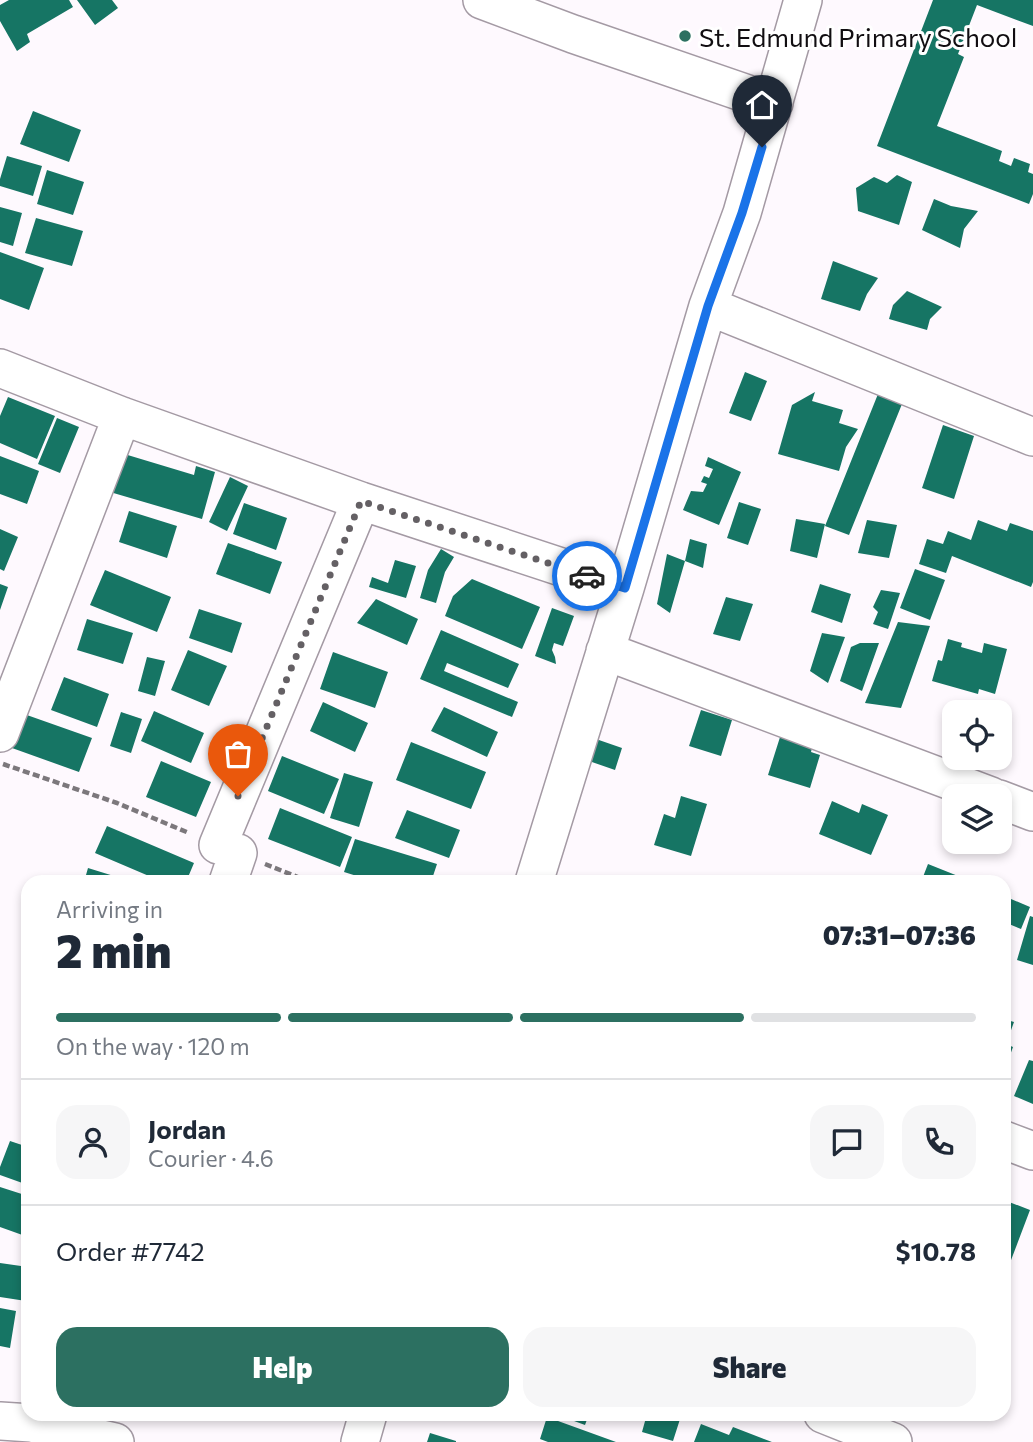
<!DOCTYPE html>
<html lang="en">
<head>
<meta charset="utf-8">
<style>
  body { margin:0; font-family:Commissioner,sans-serif; background:#f6f6f7; color:#1f2937; height:100vh; display:flex; flex-direction:column; font-size:26px; white-space:nowrap }
  * { box-sizing:border-box; margin:0 }
  p { font-size:23px; color:#747a83 }
  .icon { flex:none; width:38px; height:38px; fill:none; stroke:currentColor; stroke-width:2; stroke-linecap:round; stroke-linejoin:round }
  .map { position:relative; flex:1; overflow:hidden }
  .side { position:absolute; left:21px; top:875px; width:990px; height:546px; display:flex; flex-direction:column; background:#fff; border-radius:21px; box-shadow:0 4px 10px #0003 }
  .side>* { flex:none }
  .tools { position:absolute; left:942px; top:700px; display:grid; gap:14px }
  .tools a { display:grid; place-items:center; width:70px; height:70px; border-radius:14px; background:#fff; box-shadow:0 4px 10px #0003; font-size:35px }
  .pin { position:absolute; display:grid; place-items:center; width:60px; height:60px; color:#fff; margin:-72px -30px; border-radius:50% 50% 50% 0; rotate:-45deg; box-shadow:0 0 7px #0007 }
  .pin .icon { rotate:45deg }
  .courier { position:absolute; display:grid; place-items:center; width:70px; height:70px; margin:-35px; border:5px solid #1a73e8; border-radius:50%; background:#fff; color:#222; box-shadow:0 2px 9px #0007 }
  .headline em { font-style:normal; font-weight:800 }
  .headline div { display:flex; flex-direction:column-reverse }
  .headline { display:flex; align-items:center; justify-content:space-between; height:119px; padding:0 35px }
  h1 { font-size:46px; font-weight:800; line-height:52px }
  .bar { display:grid; grid-template-columns:repeat(4,1fr); gap:10px 7px; align-content:center; height:84px; padding:0 35px }
  .bar i { height:9px; border-radius:5px; background:#e0e1e3 }
  .bar .on { background:#2c7061 }
  .bar p { grid-column:span 4 }
  .line { display:flex; align-items:center; gap:18px; padding:0 35px; border-top:2px solid #e0e1e3 }
  .line div { flex:1 }
  .round { display:grid; place-items:center; flex:none; width:74px; height:74px; border-radius:21px; background:#f6f6f7 }
  .button { display:flex; gap:14px; margin-top:auto; padding:14px 35px }
  .button a { flex:1; height:80px; border-radius:21px; background:#2c7061; color:#fff; font-size:28px; font-weight:800; line-height:80px; text-align:center }
  .button a+a { background:#f6f6f7; color:#1f2937 }
  .map>svg:first-child { display:block }
  .building { fill:#167564 }
  .lines { fill:none; stroke-linecap:round; stroke-linejoin:round }
  .minor-casing { stroke:#a49aa4; stroke-width:40 }
  .path { stroke:#7c787c; stroke-width:4.5; stroke-dasharray:7 3.5; stroke-linecap:butt }
  .minor { stroke:#fff; stroke-width:37 }
  .done { stroke:#646064; stroke-width:7; stroke-dasharray:0 12.6 }
  .route { stroke:#1a73e8; stroke-width:9 }
  .poi-dot { fill:#2c7061; stroke:#fff; stroke-width:2.5 }
  .labels { text-anchor:middle; dominant-baseline:central; stroke-width:6; stroke-linejoin:round; paint-order:stroke }
  .poi-label { font-size:26px; fill:#110e11; stroke:#fff; text-anchor:start }
</style>
</head>
<body>
<div class="map">
<svg width="1033" height="1442" viewBox="0 0 1033 1442">
  <rect width="100%" height="100%" fill="#fef9fe"/>
  <path class="building" d="M9,0H69L73,7L27,34L30,42L17,51L0,21V5Z
    M77,0H112L118,8L95,25Z
    M933,0H1033V26L977,5L958,54L964,57L937,126L1002,151L999,161L1011,166L1014,158L1030,164L1028,172L1033,174V194L1029,204L877,146Z
    M33,111L81,130L69,162L20,144Z
    M7,156L42,166L33,196L0,186V179Z
    M47,170L84,182L73,215L37,204Z
    M897,175L912,182L899,225L858,211L856,188L874,177L887,183Z
    M934,199L951,206L978,211L964,229L960,248L922,230Z
    M0,207L22,213L13,246L0,242Z
    M36,218L83,231L72,266L25,253Z
    M0,252L44,268L29,310L0,299Z
    M833,261L878,278L867,294L860,311L821,299Z
    M907,291L942,307L930,319L927,330L889,319L893,305Z
    M745,372L767,381L751,421L729,413Z
    M815,392L812,401L843,410L839,423L858,429L846,447L839,471L778,454L792,405Z
    M878,394L902,404L849,535L825,526Z
    M8,397L55,416L37,459L0,443V416Z
    M57,418L79,427L60,473L38,464Z
    M943,425L974,436L954,499L922,488Z
    M121,453L194,475L196,466L215,472L202,519L110,492Z
    M0,456L39,471L27,504L0,494Z
    M708,457L741,472L719,525L683,510L691,491L703,492L707,484L701,482L704,476L709,478L713,469L705,466Z
    M230,477L248,486L227,531L209,522Z
    M739,502L761,509L748,545L727,538Z
    M244,503L287,518L276,550L233,534Z
    M129,511L177,526L167,558L119,542Z
    M796,519L825,524L817,558L790,551Z
    M867,520L897,525L889,558L858,553Z
    M978,520L1007,531L1010,523L1033,531V582L1031,587L952,556L946,573L919,564L927,539L943,544L948,531L971,540Z
    M0,529L18,537L4,571L0,569Z
    M690,539L707,544L703,568L685,561Z
    M228,543L282,562L270,594L216,574Z
    M441,549L454,557L445,572L436,603L420,598L428,570Z
    M667,554L685,561L670,613L657,604Z
    M395,560L416,566L406,598L369,587L372,577L388,583Z
    M915,569L945,580L930,620L900,608Z
    M105,570L171,597L157,632L90,605Z
    M472,579L540,607L522,649L445,616L453,596Z
    M0,584L8,587L0,610Z
    M820,584L851,594L842,623L811,612Z
    M881,590L900,593L888,629L873,624L878,612L873,607Z
    M726,597L753,604L740,641L713,634Z
    M376,599L418,619L407,645L357,623Z
    M552,608L574,616L563,646L554,643L552,650L555,657L556,664L535,656Z
    M199,609L242,623L232,653L189,638Z
    M87,619L133,633L123,664L77,650Z
    M898,622L930,626L901,708L865,703Z
    M441,630L519,664L508,688L447,663L444,671L518,702L512,717L420,679Z
    M822,633L845,637L828,683L810,671Z
    M948,639L962,643L961,647L982,653L984,643L1007,649L995,694L979,689L978,694L932,681L938,660L942,661Z
    M860,643H879L862,691L840,681L851,647Z
    M188,650L227,666L209,706L171,690Z
    M333,652L388,672L375,708L320,689Z
    M147,657L165,661L155,696L138,691Z
    M64,677L109,694L97,727L51,710Z
    M323,702L368,723L355,752L310,731Z
    M444,707L498,732L487,757L431,731Z
    M701,710L732,720L721,756L689,746Z
    M154,711L204,733L191,763L141,741Z
    M121,712L142,719L131,753L110,746Z
    M24,714L92,738L79,772L12,748Z
    M781,734L813,744L811,752L820,755L810,788L768,775Z
    M596,739L622,748L615,770L589,761Z
    M411,742L486,772L471,809L396,780Z
    M282,756L339,779L324,814L268,791Z
    M161,761L211,782L196,817L146,797Z
    M344,773L373,782L359,827L330,818Z
    M681,796L707,804L691,856L654,845L664,814L675,818Z
    M832,801L859,813L862,804L888,815L871,855L819,834Z
    M280,808L352,837L340,867L268,839Z
    M407,810L460,830L449,858L395,838Z
    M107,826L194,863L186,882H163L95,853Z
    M355,839L437,864L431,882H376L344,872Z
    M928,864L958,876L956,882H921Z
    M88,868L130,881V882H84Z
    M1004,896L1030,907L1021,929L1004,922Z
    M1030,916L1033,917V965L1017,960Z
    M1004,1019L1014,1022L1006,1044L1013,1047L1005,1069Z
    M1029,1060L1033,1061V1104L1014,1096Z
    M10,1141L28,1147V1185L0,1175V1167Z
    M0,1187L28,1196V1237L0,1227Z
    M1004,1200L1030,1210L1005,1276H1004Z
    M0,1263L28,1267L26,1301L0,1297Z
    M0,1308L16,1311L10,1348L0,1346Z
    M555,1414H589L585,1425Z
    M647,1414H675L681,1416L673,1441L642,1432Z
    M547,1417L616,1442H548L540,1439Z
    M701,1424L729,1435L733,1427L772,1442H694Z
    M430,1433L456,1441V1442H427Z"/>
  <g class="lines">
    <g class="minor-casing">
      <path id="minor" d="M482,0L573,34L774,103
        M708,306L1033,437
        M0,368L122,416L361,501L625,588
        M605,651L991,796
        M0,733L122,416
        M999,799L1033,812
        M218,845L361,501
        M228,882L238,853
        M534,882L625,588L708,306L742,213L803,0
        M1004,1140L1033,1151
        M823,1414L893,1442
        M0,1421L31,1423L115,1442
        M360,1442L368,1414"/>
    </g>
    <path class="path" d="M3,764L117,803L189,833
      M265,864L310,882"/>
    <use href="#minor" class="minor"/>
  </g>
  <g class="lines">
    <path class="done" d="M238,796L361,501L587,576"/>
    <path class="route" d="M587,576L625,588L708,306L742,213L762,147"/>
  </g>
  <circle class="poi-dot" cx="685" cy="36" r="7"/>
  <g class="labels">
    <g class="poi-label">
      <text x="699" y="36">St. Edmund Primary School</text>
    </g>
  </g>
</svg>
<div class="tools">
<a><svg class="icon" aria-label="locate" viewBox="0 0 24 24"><circle cx="12" cy="12" r="6"/><path d="M12 2v4M12 18v4M2 12h4M18 12h4"/></svg></a>
<a><svg class="icon" aria-label="layers" viewBox="0 0 24 24"><path d="M12 4l9 5-9 5-9-5zM3 14l9 5 9-5"/></svg></a>
</div>
<div class="pin" style="left:238px;top:796px;background:#ea580c"><svg class="icon" aria-label="bag" viewBox="0 0 24 24"><path d="M5 8h14l-1 12H6zM9 8a3 3 0 0 1 6 0"/></svg></div>
<div class="pin" style="left:762px;top:147px;background:#1f2937"><svg class="icon" aria-label="home" viewBox="0 0 24 24"><path d="M3 11l9-7 9 7M6 9v11h12V9"/></svg></div>
<div class="courier" style="left:587px;top:576px"><svg class="icon" aria-label="car" viewBox="0 0 24 24"><path d="M5 17H2v-5l4-1 3-4h7l3 4 3 1v5h-3M9 17h6M6 11h13"/><circle cx="7" cy="17" r="2"/><circle cx="17" cy="17" r="2"/></svg></div>
<section class="side">
<div class="headline"><div><h1>2 min</h1><p>Arriving in</p></div><em>07:31–07:36</em></div>
<div class="bar"><i class="on"></i><i class="on"></i><i class="on"></i><i></i><p>On the way · 120 m</p></div>
<div class="line" style="height:126px"><a class="round"><svg class="icon" aria-label="person" viewBox="0 0 24 24"><circle cx="12" cy="8" r="4"/><path d="M4 21q1-7 8-7t8 7"/></svg></a><div><b>Jordan</b><p>Courier · 4.6</p></div><a class="round"><svg class="icon" aria-label="chat" viewBox="0 0 24 24"><path d="M4 5h16v11H9l-5 4z"/></svg></a><a class="round"><svg class="icon" aria-label="phone" viewBox="0 0 24 24"><path d="M5 4h4l2 5-3 2q2 4 5 5l2-3 5 2v4C11 20 4 13 5 4z"/></svg></a></div>
<div class="line" style="height:91px"><div>Order #7742</div><b>$10.78</b></div>
<div class="button"><a>Help</a><a>Share</a></div>
</section>
</div>
</body>
</html>
